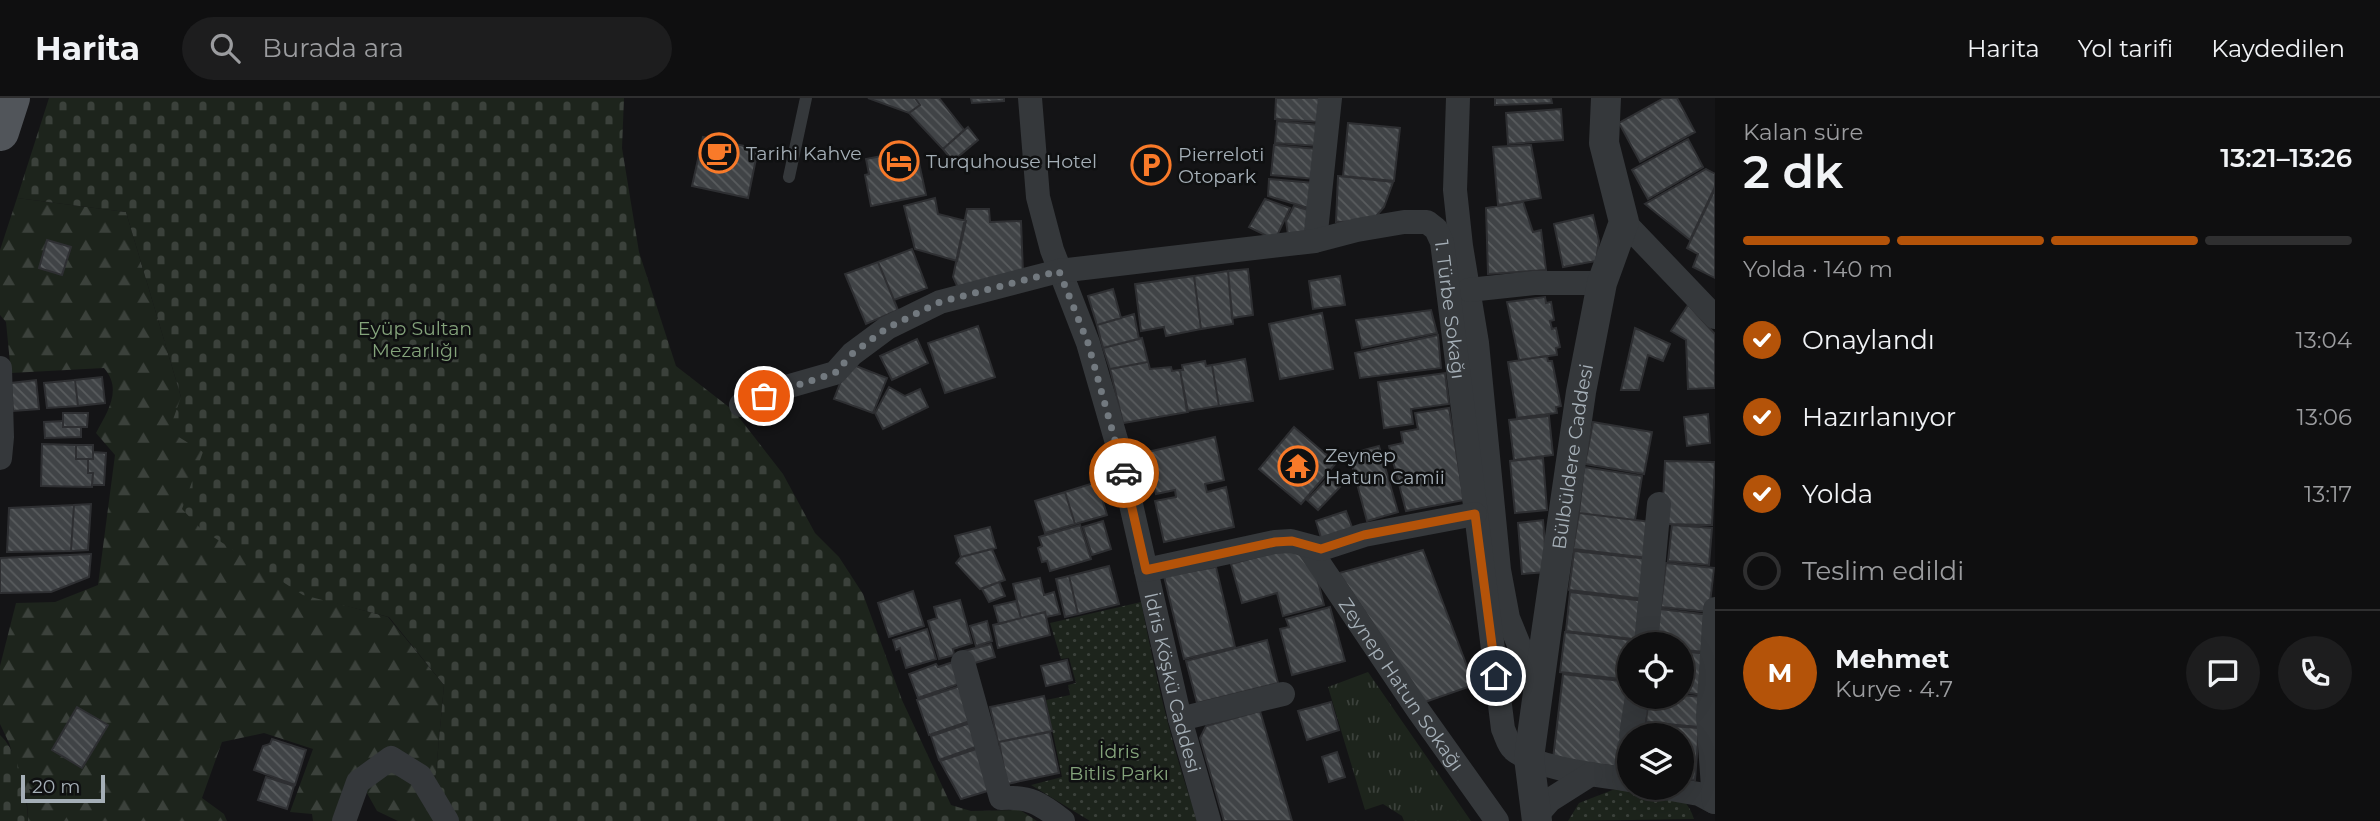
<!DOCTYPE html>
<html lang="tr">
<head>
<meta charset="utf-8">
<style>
  body { margin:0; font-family:Montserrat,sans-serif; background:#1d1d1e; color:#f1f3f6; height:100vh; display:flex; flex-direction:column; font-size:26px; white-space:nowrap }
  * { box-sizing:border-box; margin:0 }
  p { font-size:23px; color:#9b9c9f }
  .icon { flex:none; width:38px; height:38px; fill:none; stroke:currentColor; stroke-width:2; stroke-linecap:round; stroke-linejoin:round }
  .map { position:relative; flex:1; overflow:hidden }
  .sheet { display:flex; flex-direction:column; background:#0f0f10; width:665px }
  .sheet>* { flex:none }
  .tools { position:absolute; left:1617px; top:534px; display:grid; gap:14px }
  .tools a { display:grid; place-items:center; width:77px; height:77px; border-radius:50%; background:#0f0f10; box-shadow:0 7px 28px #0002,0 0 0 2px #2f2f30; font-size:35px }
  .scale { position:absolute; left:21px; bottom:18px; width:84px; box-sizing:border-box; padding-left:7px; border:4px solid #a5afb7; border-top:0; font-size:19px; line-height:24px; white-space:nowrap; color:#a5afb7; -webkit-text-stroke:5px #0f1011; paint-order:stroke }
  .pin { position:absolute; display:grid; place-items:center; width:60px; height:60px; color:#fff; margin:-30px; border:4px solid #fff; border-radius:50%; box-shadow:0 2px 7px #0007 }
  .courier { position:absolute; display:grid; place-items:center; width:70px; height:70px; margin:-35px; border:5px solid #b45309; border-radius:50%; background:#fff; color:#222; box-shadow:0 2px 9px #0007 }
  .head em { font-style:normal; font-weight:600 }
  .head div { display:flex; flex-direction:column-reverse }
  .head { display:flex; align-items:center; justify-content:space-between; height:119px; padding:0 28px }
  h1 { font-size:46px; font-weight:600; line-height:52px }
  .bar { display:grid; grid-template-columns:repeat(4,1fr); gap:10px 7px; align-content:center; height:84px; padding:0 28px }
  .bar i { height:9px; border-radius:5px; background:#2f2f30 }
  .bar .current { background:#b45309 }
  .bar p { grid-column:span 4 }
  .line { display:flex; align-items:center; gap:18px; padding:0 28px; border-top:2px solid #2f2f30 }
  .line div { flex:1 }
  .round { display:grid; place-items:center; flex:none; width:74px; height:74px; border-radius:37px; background:#1d1d1e }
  ol { padding:0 28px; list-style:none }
  li { display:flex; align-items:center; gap:21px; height:77px }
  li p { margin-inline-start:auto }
  li .icon { padding:7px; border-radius:50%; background:#b45309; color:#fff; stroke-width:4 }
  li:last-child { color:#9b9c9f }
  li i { width:38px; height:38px; border:4px solid #2f2f30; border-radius:50% }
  header { display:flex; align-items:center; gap:42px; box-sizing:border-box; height:98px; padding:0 35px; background:#0f0f10; border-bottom:2px solid #2f2f30 }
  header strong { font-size:33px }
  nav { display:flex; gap:38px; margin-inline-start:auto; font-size:24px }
  .search { width:490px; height:63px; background:#1d1d1e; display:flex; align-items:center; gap:18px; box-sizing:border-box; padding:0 24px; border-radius:38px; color:#9b9c9f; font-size:26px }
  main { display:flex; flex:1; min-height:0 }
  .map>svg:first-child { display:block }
  .grass { fill:url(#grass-tufts) }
  .forest { fill:url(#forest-firs) }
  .cemetery { fill:url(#cemetery-stones) }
  .park { fill:url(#park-dots) }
  .building { fill:url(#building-back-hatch); stroke:#2e2f32; stroke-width:2 }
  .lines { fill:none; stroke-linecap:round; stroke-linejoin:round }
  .service { stroke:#35383b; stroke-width:12 }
  .minor { stroke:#35383b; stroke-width:24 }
  .tertiary { stroke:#35383b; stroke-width:30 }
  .primary { stroke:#51555a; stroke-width:38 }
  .done { stroke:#72797f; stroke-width:7; stroke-dasharray:0 12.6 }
  .route { stroke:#b45309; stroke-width:9 }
  .labels { text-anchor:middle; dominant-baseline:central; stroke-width:5; stroke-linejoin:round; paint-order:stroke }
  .poi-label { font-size:19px; fill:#a5afb7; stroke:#0f1011; text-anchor:start }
  .street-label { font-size:19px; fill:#a5afb7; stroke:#0f1011 }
  .park-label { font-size:19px; fill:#84a37b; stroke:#0f1011 }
</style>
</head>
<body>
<header>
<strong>Harita</strong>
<div class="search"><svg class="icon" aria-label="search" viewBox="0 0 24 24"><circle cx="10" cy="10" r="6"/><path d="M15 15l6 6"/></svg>Burada ara</div>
<nav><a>Harita</a><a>Yol tarifi</a><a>Kaydedilen</a></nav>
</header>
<main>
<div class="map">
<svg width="1715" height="723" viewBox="0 0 1715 723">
  <defs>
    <pattern id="grass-tufts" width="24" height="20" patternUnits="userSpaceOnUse" patternTransform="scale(1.75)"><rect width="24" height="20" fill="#1d241c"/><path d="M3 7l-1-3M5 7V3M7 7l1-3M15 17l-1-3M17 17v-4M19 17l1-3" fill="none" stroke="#3b413b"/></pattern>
    <pattern id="forest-firs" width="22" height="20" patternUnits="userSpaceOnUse" patternTransform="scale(1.75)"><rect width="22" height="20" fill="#1d241c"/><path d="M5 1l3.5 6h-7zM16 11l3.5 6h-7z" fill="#3b413b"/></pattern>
    <pattern id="cemetery-stones" width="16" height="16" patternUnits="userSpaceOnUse" patternTransform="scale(1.75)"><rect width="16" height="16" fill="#1d241c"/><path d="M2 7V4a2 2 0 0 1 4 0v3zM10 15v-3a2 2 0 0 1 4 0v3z" fill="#3b413b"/></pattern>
    <pattern id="park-dots" width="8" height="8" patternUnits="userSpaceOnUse" patternTransform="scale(1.75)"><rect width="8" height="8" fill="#1d241c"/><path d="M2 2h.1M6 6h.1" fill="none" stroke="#3b413b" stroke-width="1.8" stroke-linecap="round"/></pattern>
    <pattern id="building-back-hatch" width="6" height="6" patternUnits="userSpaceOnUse" patternTransform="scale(1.75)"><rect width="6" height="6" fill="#404346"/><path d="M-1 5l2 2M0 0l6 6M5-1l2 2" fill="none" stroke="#595c5e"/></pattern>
  </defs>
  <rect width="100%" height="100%" fill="#141416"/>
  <path class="grass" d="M1368,574L1471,723H1404L1402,718L1383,706L1365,712L1328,589Z"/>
  <path class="forest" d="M17,100L126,114L181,299L203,354L303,496L388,519L444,587L435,685L395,650L336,723H313L312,716L290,714L313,651L264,635L222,644L202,700L224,716L227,723H28L27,702L9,645L0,626V568L16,505L55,504L98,487L115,357L96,335C107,314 123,292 104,270L11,275L6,224L0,217V152Z
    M391,667L414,682L439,723H398L377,713L363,688Z"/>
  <path class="cemetery" d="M49,0H624L622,50L639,154L676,268L734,313L783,376L815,435L839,459L863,496L902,602L951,707L971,713L1020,712L1037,723H459L435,685L444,587L389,519L303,497L201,431L182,411L203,354L169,333L181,299L126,114L17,100Z
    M0,637C19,654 27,698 28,723H0Z"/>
  <path class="park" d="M1141,504C1156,579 1172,652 1198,723H1090L1031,687L1062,679L1046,602L1070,597L1068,587L1076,585L1069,560L1061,561L1050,525Z
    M1629,689C1658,689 1684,689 1694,721L1568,723L1579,705L1615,691Z"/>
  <path class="building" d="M868,0H915L920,7L909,15Z
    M915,0H939L964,32L943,51L909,15L920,7Z
    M971,0H1004V3L972,5Z
    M1276,0H1322L1320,24L1275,21Z
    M1495,0H1551L1552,5L1495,7Z
    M1664,0H1677L1695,34L1640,64L1619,25Z
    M1561,11L1563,42L1508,46L1506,15Z
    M1277,23L1320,27L1318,48L1275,45Z
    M1348,25L1400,30L1394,83L1343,78Z
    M968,29L978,42L953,63L943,51Z
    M703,39L758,51L748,100L692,88Z
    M1688,41L1703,69L1648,101L1632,72Z
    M1274,47L1317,51L1315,81L1271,77Z
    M1531,47L1541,100L1498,107L1493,49Z
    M913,52L915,66L919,65L926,97L871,108L865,77L869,76L866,61Z
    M1706,71L1715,76V89L1690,142L1645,106Z
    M1338,78L1393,84L1384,109L1372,123L1336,124Z
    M1269,81L1314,85L1312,111L1268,98Z
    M1715,91V180L1693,169L1698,156L1687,150Z
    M935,100L938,116L966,123L957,163L915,151L904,108Z
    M1265,101L1290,110L1275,142L1249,129Z
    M1523,104L1533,134L1541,132L1546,172L1488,176L1486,110Z
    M1294,108L1312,113V140L1289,143L1286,123Z
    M967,111H989L990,124L1021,123L1023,175L959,192L953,179Z
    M1593,117L1599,143L1596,163L1563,169L1554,126Z
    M47,142L71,149L62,177L39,170Z
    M912,151L927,190L894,202L878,164Z
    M878,164L898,212L866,226L845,176Z
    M1248,171L1253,217L1232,220L1228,173Z
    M1228,173L1233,226L1201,231L1194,178Z
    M1194,178L1201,231L1166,238L1164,229L1141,233L1135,186Z
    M1340,178L1345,207L1313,211L1309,183Z
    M1113,191L1121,220L1097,227L1088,198Z
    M1545,199L1546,205L1551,204L1554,222L1550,223L1552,231L1556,230L1560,249L1556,250L1557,257L1519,262L1507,204Z
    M1688,207L1715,236V290L1688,291L1686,242L1671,233Z
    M1431,212L1437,235L1362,250L1356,222Z
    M1322,215L1333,271L1280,281L1269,226Z
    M1134,216L1139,241L1103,250L1097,227Z
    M978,228L995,279L945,295L928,245Z
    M1635,230L1670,246L1663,263L1648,257L1639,292H1621Z
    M1438,237L1441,270L1360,280L1355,255Z
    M1142,240L1148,264L1110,271L1103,250Z
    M917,241L928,265L892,282L880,258Z
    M1547,258L1548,263H1552L1561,308L1556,309L1557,315L1517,320L1508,264Z
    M1245,261L1253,303L1219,308L1212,267Z
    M1205,263L1206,268L1212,267L1219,308L1187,313L1180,272H1183L1182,267Z
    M1148,264L1150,271L1171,269L1172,273L1180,272L1188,314L1123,325L1110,271Z
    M848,265L887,280L873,315L834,301Z
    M1445,275L1449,306L1411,311L1413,326L1384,330L1378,284Z
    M102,279L105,305L78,308L75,282Z
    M36,282L39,311L13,313L11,285Z
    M75,282L78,308L47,310L44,285Z
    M889,289L905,298L920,291L928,309L883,331L875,315Z
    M1449,310L1464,402L1406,413L1389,348L1403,345L1401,334L1418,331L1415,315Z
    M63,315H88L87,329H63Z
    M1708,316L1710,345L1687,348L1684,319Z
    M1549,318L1553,357L1514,362L1509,322Z
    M63,323V329H81V339L45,340L44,324Z
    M1593,324L1652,334L1644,376L1585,366Z
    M1294,329L1336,365L1301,406L1259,371Z
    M1215,339L1224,382L1205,386L1207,394L1226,389L1234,429L1164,444L1155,403L1176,399L1175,392L1156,396L1147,354Z
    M42,346L76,347V361H88V375H93L92,389L41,388Z
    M76,347H93V361H76Z
    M1379,348L1398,414L1367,423L1349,356Z
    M93,354L106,355L104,387H92L93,375H88V361H93Z
    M1543,360L1547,412L1515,415L1510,363Z
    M1665,363L1715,364L1712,427L1662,426Z
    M1584,369L1642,378L1635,422L1579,415Z
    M1329,379L1340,389L1318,412L1307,402Z
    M1097,384L1107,417L1075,426L1065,394Z
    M1065,394L1075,426L1045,435L1035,403Z
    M91,406L88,452L71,453L74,407Z
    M74,407L71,453L7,454L9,410Z
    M1346,413L1353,432L1322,443L1316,423Z
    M1579,415L1652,424L1648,460L1573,451Z
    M1543,422L1547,474L1522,476L1518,425Z
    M1103,423L1111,451L1092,457L1083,429Z
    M1080,427L1091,461L1050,473L1047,463L1042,464L1038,450L1042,448L1039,439Z
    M1672,427L1712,430L1709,467L1668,463Z
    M990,429L996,450L961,459L955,438Z
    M1291,450L1314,468L1324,507L1283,518L1277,495L1242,505L1231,466Z
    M992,451L1005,482L980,491L956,465L961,459Z
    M1423,452L1474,587L1425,604L1339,475Z
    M1574,453L1649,461L1645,501L1569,492Z
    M91,456L89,479L51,494L0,495V460Z
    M1666,465L1714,470L1709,514L1661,509Z
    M1109,468L1119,506L1078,516L1069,478Z
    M1216,469L1235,549L1184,561L1164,478Z
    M1069,478L1078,516L1065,519L1056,481Z
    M1040,480L1044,497L1054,494L1060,516L1046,519L1045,514L1021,520L1013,486Z
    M999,484L1005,498L989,504L982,491Z
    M913,493L924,528L889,539L878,505Z
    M1570,494L1645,503L1641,542L1566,533Z
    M960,502L972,545L953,551L954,557L939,561L928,523L937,520L934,509Z
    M1016,503L1021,520L999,526L994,508Z
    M1330,509L1345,563L1292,577L1280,531L1289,529L1286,521Z
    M1660,511L1710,517L1706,554L1682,552V546H1656Z
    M1045,514L1050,537L998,550L993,527Z
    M987,523L992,543L976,548L970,528Z
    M927,531L936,561L906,570L900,550L896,552L893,542Z
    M1565,534L1640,543V546H1629V582L1560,574Z
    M1267,542L1278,585L1197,605L1186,563Z
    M991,546L995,559L968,567L964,553Z
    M1682,553L1707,556L1703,597L1682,594Z
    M1067,562L1072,582L1046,588L1041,568Z
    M956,563L964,584L918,600L909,576L936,566L938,569Z
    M1563,576L1629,584L1620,669L1553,661Z
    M960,588L976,621L929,637L917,602Z
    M1682,597L1702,599L1699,629L1646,624L1649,598H1682Z
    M1044,598L1052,633L998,644L990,609Z
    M1331,604L1339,632L1307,642L1298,613Z
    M77,609L108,627L82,670L52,652Z
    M1260,613L1292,723H1224L1200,640L1206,628Z
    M976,623L984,646L939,662L931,638Z
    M1643,626L1699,630L1695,682L1682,680V637H1642Z
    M1050,634L1059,675L1007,686L999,644Z
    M272,641L306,652L295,687L254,672L263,648L270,646Z
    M979,650L994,691L961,701L940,663Z
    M1337,654L1345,679L1329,684L1322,659Z
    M266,679L294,688L287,711L258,702Z"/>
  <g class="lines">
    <path class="service" d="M789,79L806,0"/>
    <g class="minor">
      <path id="s1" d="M1030,0L1038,99L1052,152L1088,245L1117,345L1180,621L1209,723"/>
      <path d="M1458,0L1455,92L1461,148L1477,245L1499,472L1508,520L1526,564L1540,582"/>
      <path d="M1624,124L1715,219"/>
      <path d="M1315,143L1330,0"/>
      <path d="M1469,192L1534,185H1602"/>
      <path d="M0,270L2,339L0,360"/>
      <path id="s2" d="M741,307L786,289L835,275L852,256L887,230L940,204L1059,173L1315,143L1357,132L1404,124H1427L1436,131L1442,144L1503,631C1506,637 1508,647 1513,651C1535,671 1600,677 1629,682"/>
      <path id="s3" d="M1308,449L1418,612L1497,723"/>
      <path d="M1146,472L1275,444L1291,443L1321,451L1364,437L1475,416"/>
      <path d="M1646,546L1659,406"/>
      <path d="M963,564L1001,700C1030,698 1041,706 1063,723"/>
      <path d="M1180,621L1283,596"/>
      <path d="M1631,637L1637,598"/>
      <path d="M1624,681L1629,649"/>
      <path d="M1665,690L1699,696L1714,704"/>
      <path d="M1714,704L1708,618L1715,511"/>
      <path d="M1536,718L1550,702L1591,676"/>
      <path d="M344,723L358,684L391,660L420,678L447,723"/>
    </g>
    <path class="tertiary" id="s4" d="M1537,723L1529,660L1546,536L1581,294L1602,185L1624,124L1604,45L1606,0"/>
    <path class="primary" d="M0,34L11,0"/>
  </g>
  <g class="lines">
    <path class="done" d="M764,298L835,275L852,256L887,230L940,204L1059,173L1088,245L1124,375"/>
    <path class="route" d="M1124,375L1146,472L1275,444L1292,443L1321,451L1364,437L1475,416L1496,578"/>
  </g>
  <defs>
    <g id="cafe-ring" transform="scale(2.0125)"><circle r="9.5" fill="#0f1011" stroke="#f97a29" stroke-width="1.5"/><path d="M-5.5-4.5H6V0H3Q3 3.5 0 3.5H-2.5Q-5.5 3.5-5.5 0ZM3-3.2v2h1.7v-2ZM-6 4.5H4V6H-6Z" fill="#f97a29"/></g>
    <g id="hotel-ring" transform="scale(2.0125)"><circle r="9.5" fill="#0f1011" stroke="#f97a29" stroke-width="1.5"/><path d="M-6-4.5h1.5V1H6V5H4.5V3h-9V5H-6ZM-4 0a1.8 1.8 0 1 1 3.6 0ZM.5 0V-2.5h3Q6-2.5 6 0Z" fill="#f97a29"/></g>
    <g id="parking-ring" transform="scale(2.0125)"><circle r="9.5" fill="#0f1011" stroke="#f97a29" stroke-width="1.5"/><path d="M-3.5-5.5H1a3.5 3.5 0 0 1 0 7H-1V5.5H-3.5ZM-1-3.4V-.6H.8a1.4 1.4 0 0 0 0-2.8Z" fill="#f97a29"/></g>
    <g id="temple-ring" transform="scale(2.0125)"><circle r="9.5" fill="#0f1011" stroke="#f97a29" stroke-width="1.5"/><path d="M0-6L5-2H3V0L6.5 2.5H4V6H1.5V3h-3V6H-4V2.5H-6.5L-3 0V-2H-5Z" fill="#f97a29"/></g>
  </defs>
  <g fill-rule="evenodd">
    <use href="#cafe-ring" x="719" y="55"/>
    <use href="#hotel-ring" x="899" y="63"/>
    <use href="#parking-ring" x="1151" y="67"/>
    <use href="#temple-ring" x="1298" y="368"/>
  </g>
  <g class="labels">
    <g class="poi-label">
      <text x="746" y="55">Tarihi Kahve</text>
      <text x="1178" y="56">Pierreloti<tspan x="1178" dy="22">Otopark</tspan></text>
      <text x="926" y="63">Turquhouse Hotel</text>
      <text x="1325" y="357">Zeynep<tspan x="1325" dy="22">Hatun Camii</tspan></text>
    </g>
    <g class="street-label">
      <text stroke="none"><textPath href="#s2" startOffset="816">1. Türbe Sokağı</textPath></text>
      <text stroke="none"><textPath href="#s4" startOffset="368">Bülbüldere Caddesi</textPath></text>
      <text stroke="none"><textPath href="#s1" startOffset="604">İdris Köşkü Caddesi</textPath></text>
      <text stroke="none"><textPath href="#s3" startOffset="166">Zeynep Hatun Sokağı</textPath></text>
    </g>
    <g class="park-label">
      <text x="415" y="230">Eyüp Sultan<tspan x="415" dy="22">Mezarlığı</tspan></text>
      <text x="1119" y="653">İdris<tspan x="1119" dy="22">Bitlis Parkı</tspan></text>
    </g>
  </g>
</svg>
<div class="tools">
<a><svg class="icon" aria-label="locate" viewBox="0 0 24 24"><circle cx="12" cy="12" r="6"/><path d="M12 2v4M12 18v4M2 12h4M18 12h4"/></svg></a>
<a><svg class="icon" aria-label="layers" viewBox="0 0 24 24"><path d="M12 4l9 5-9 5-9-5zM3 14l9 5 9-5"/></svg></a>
</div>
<div class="scale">20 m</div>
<div class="pin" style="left:764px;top:298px;background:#ea580c"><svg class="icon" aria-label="bag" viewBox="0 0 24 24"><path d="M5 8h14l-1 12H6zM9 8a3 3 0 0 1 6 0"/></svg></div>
<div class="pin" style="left:1496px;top:578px;background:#1f2937"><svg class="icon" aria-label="home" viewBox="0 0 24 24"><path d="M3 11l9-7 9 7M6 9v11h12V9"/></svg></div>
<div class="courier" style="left:1124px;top:375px"><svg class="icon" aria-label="car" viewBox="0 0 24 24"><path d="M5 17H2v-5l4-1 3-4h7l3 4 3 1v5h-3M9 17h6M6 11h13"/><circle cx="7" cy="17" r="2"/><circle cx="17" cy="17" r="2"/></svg></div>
</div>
<section class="sheet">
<div class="head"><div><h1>2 dk</h1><p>Kalan süre</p></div><em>13:21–13:26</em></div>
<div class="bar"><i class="current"></i><i class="current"></i><i class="current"></i><i></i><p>Yolda · 140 m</p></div>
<ol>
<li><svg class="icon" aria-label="check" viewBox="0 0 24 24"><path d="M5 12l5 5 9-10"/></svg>Onaylandı<p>13:04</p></li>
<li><svg class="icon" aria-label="check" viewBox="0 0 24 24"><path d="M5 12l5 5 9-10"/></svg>Hazırlanıyor<p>13:06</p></li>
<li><svg class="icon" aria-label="check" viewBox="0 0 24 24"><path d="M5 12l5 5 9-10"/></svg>Yolda<p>13:17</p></li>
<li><i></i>Teslim edildi</li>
</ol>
<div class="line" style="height:126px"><b class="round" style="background:#b45309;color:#fff">M</b><div><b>Mehmet</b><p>Kurye · 4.7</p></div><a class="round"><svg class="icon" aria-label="chat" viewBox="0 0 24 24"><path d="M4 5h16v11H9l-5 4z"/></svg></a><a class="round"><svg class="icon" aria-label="phone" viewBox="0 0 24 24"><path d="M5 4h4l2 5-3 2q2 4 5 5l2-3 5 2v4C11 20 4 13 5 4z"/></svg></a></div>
</section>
</main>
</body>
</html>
